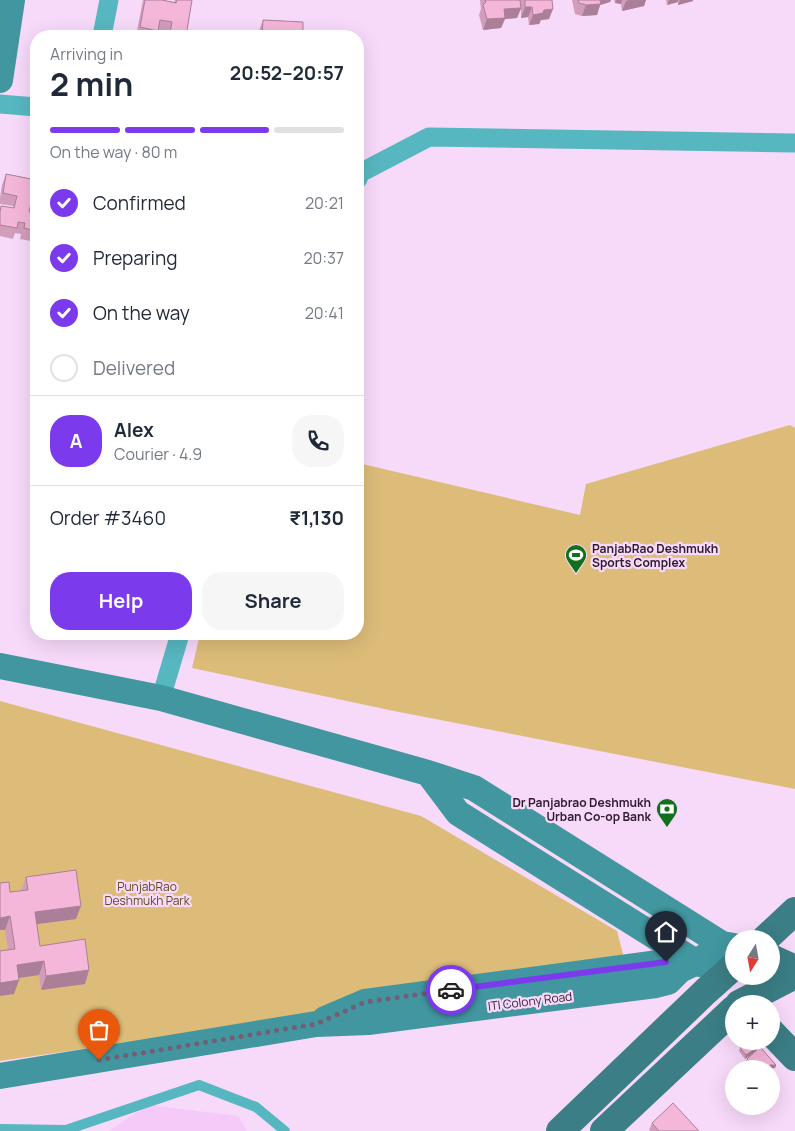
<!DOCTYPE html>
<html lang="en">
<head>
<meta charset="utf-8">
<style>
  body { margin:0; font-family:Manrope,sans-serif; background:#f6f6f7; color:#1f2937; height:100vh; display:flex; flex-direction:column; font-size:19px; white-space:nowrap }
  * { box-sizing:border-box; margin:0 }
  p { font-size:16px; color:#747a83 }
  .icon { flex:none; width:28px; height:28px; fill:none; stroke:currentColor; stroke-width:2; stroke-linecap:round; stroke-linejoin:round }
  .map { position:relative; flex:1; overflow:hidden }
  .details { position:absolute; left:30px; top:30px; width:334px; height:610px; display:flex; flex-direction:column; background:#fff; border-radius:20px; box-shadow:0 5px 20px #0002 }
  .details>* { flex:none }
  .needle { width:32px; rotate:191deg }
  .controls { position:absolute; left:725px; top:930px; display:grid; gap:10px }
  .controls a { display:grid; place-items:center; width:55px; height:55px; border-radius:50%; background:#fff; box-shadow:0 5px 20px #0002; font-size:25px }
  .pin { position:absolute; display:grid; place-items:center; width:42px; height:42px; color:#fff; margin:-51px -21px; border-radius:50% 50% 50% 0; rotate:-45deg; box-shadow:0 0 5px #0007 }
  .pin .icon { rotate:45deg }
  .courier { position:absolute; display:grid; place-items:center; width:50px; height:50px; margin:-25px; border:4px solid #7c3aed; border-radius:50%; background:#fff; color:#222; box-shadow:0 1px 6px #0007 }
  .headline em { font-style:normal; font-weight:700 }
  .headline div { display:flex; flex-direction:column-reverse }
  .headline { display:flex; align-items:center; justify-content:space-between; height:85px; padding:0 20px }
  h1 { font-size:32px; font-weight:700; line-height:38px }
  .bar { display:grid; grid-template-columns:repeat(4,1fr); gap:8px 5px; align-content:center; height:60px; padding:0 20px }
  .bar i { height:6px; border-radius:4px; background:#e0e1e3 }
  .bar .current { background:#7c3aed }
  .bar p { grid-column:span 4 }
  .line { display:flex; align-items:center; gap:12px; padding:0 20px; border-top:1px solid #e0e1e3 }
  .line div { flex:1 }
  .round { display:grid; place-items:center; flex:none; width:52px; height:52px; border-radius:20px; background:#f6f6f7 }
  ol { padding:0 20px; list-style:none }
  li { display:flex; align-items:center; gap:15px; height:55px }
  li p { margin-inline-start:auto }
  li .icon { padding:5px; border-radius:50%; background:#7c3aed; color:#fff; stroke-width:4 }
  li:last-child { color:#747a83 }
  li i { width:28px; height:28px; border:2px solid #e0e1e3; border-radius:50% }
  .cta { display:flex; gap:10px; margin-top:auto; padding:10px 20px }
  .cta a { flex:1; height:58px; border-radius:20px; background:#7c3aed; color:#fff; font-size:20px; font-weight:700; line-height:58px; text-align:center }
  .cta a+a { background:#f6f6f7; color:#1f2937 }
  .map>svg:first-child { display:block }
  .built { fill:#f5c9f8 }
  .green { fill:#ddbc79 }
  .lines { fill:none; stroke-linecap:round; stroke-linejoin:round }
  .lane { stroke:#57b7c1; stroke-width:10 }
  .street { stroke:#57b7c1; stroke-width:19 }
  .secondary { stroke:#41969f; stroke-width:26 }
  .primary { stroke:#3b7e85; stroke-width:28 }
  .wall { fill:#d29dbb }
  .shaded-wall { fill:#ab7f98 }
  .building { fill:#f4b6d9; stroke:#ab7f98 }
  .done { stroke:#745e76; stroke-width:5; stroke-dasharray:0 9 }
  .route { stroke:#7c3aed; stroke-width:6 }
  .labels { text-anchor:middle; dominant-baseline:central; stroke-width:4.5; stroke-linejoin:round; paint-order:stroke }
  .poi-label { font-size:12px; font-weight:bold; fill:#2e1b2f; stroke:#f7d9f9; text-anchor:start }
  .park-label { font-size:12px; fill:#5f4a1c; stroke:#f7d9f9 }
  .street-label { font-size:12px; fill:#2e1b2f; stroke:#f7d9f9 }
</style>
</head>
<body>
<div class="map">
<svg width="795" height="1131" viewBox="0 0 795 1131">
  <rect width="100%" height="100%" fill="#f7d9f9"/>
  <path class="built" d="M148,1105L238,1116L247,1131H109Z"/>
  <path class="green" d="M790,425L795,428V789L394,711L192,668L200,634H358V463L580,515L586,484Z
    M0,701L421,816L617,931L623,954L612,972L0,1061Z"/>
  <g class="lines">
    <path class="lane" d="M0,1129L66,1130L199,1085L256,1107L285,1131"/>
    <path class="street" d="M102,36L109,0
      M0,104L36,107
      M358,179L360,173L429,137L795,143
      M161,698L180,634"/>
    <path class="secondary" d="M0,80L12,0
      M0,666L161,698L428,773L474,788L722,944L734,946
      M428,773L458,813L699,964
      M325,1019L365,1002L666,962L680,970
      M0,1076L316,1024L368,1022L656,985L668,982L680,970L697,962L722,944"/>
    <path class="primary" d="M765,939L795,911
      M771,958L795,969
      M739,1004L795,975
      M771,1032L795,1057
      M560,1131L706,991L734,966
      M604,1131L734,1009"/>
  </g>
  <path class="wall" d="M143,0H162L174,2L175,0H192L186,36H167L168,33L158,31L156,36H136Z
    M480,0H552L549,19L541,20L539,24L529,25L528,17L521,18V9L517,18L505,19L501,28L483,30L479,15L481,9Z
    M572,0H611L610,2L600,5L597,15L582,16L575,14Z
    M614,0H646L644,6L622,11L621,4L615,3Z
    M666,0H693V1L678,5V2L667,5Z
    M263,20L303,36H258L259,31Z
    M6,174L36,180V210L30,209L29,212L36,214V242L20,239L21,234L15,233L13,239L0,236V209L1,206L13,208V206L0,204V198L2,185Z
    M26,877L76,919L37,924L40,946L89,970L85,984L41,990L39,975L19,978L14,994L0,996V951L8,950L5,930L10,892L21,891Z
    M742,1041H761L762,1047L761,1048L776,1065L775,1068L751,1069L745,1062L747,1059L752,1054L745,1059L739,1051L740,1048L742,1047L744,1044Z
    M652,1123L699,1131H650L649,1130Z"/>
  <path class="shaded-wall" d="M598,0H611L610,2L600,5L597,15L582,16L586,5Z
    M616,0H622L621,4L615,3Z
    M629,0H646L644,6L622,11L626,1Z
    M669,0H678V2L667,5Z
    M680,0H693V1L678,5Z
    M525,7H532L528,17L521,18Z
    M521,8L517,18L505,19L501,28L483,30L487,19L504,9Z
    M553,9L549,19L541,20L539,24L529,25L533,15L544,10Z
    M81,906L76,919L30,925L35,912Z
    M10,916L5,930H0V918Z
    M44,961L39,975L12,979L17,965Z
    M89,970L85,984L41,990L46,976Z
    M19,980L14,994L0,996V983Z
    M763,1044L762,1047L745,1059L746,1055Z
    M770,1065H776L775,1068L769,1069Z"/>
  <path class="building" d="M145,0H162L176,3L177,0H192L186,36L170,33L172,22L160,20L158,31L140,27Z
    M485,0H520L521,8L504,9L505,18L487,19L483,5L486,2Z
    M525,0H552L553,9L544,10L543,13L533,15L532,7H525Z
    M578,0H600L601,4L586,5L579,3Z
    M263,20L303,22V36H262Z
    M6,174L36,180V199L32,198L29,212L36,214V231L24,228L25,223L18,222L17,228L0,225V212L1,206L14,208L17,196L3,193Z
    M76,870L81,906L35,912L40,946L85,939L89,970L46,976L44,961L17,965L19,980L0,983V951L15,949L10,916L0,918V883L9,882L10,892L28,890L26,877Z
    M746,1041H761L763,1044L746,1055L740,1048L744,1046L743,1044L746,1042Z
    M760,1047L776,1065H770L771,1069H756L747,1059Z
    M673,1103L699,1131H659L652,1123Z"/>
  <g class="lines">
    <path class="done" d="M99,1060L316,1024L365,1002L451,990"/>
    <path class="route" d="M451,990L666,962"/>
  </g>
  <defs>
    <g id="stadium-pin" transform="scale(1.125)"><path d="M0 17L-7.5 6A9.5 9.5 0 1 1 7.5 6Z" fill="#11701d" stroke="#f7d9f9"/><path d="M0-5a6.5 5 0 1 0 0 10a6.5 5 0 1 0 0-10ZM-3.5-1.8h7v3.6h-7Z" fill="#fff"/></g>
    <g id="bank-pin" transform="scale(1.125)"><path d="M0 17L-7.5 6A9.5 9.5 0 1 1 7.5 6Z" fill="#11701d" stroke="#f7d9f9"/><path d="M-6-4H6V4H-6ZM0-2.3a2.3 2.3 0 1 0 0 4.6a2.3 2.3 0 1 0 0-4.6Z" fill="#fff"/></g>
  </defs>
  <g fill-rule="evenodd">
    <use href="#stadium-pin" x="576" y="555"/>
    <use href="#bank-pin" x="667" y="809"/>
  </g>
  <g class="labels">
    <g class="poi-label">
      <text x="592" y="548">PanjabRao Deshmukh<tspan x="592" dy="14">Sports Complex</tspan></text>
      <text x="651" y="802" text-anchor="end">Dr Panjabrao Deshmukh<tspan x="651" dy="14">Urban Co-op Bank</tspan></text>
    </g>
    <g class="park-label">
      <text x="147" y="886">PunjabRao<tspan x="147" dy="14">Deshmukh Park</tspan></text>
    </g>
    <g class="street-label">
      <text transform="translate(530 1001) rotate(-7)">ITI Colony Road</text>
    </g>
  </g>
</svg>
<div class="controls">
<a><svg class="needle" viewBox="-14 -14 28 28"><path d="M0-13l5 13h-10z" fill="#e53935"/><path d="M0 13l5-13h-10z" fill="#747a83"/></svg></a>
<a>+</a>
<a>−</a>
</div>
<div class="pin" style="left:99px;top:1060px;background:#ea580c"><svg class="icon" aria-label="bag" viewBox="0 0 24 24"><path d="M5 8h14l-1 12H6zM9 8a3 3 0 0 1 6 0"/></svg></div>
<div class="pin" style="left:666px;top:962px;background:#1f2937"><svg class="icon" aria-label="home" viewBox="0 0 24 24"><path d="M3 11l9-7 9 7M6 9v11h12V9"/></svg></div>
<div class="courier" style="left:451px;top:990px"><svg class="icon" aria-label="car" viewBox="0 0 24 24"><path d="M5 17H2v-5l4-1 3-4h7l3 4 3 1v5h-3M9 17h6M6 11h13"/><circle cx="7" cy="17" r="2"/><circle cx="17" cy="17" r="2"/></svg></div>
<section class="details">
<div class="headline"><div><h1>2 min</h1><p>Arriving in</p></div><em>20:52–20:57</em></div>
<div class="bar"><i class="current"></i><i class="current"></i><i class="current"></i><i></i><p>On the way · 80 m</p></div>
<ol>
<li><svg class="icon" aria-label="check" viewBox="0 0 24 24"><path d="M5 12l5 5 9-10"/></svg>Confirmed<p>20:21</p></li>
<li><svg class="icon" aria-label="check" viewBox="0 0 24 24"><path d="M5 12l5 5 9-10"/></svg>Preparing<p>20:37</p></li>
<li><svg class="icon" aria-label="check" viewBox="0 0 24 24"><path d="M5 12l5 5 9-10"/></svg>On the way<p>20:41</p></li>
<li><i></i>Delivered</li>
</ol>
<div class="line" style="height:90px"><b class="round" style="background:#7c3aed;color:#fff">A</b><div><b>Alex</b><p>Courier · 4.9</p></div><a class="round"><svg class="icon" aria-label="phone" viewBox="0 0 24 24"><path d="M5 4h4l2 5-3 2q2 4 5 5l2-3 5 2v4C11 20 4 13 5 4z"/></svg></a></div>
<div class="line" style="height:65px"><div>Order #3460</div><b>₹1,130</b></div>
<div class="cta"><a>Help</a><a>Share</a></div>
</section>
</div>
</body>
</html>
